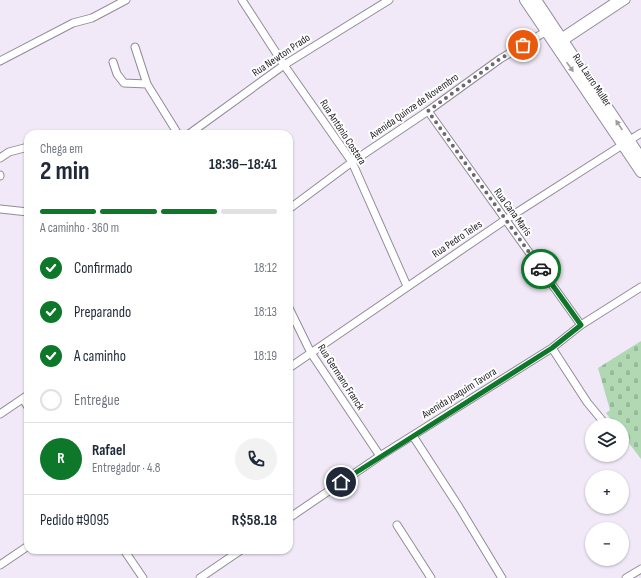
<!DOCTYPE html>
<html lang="pt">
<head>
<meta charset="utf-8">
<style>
  body { margin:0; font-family:"Sofia Sans Condensed",sans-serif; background:#f2f2f3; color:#1f2937; height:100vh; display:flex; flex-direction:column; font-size:15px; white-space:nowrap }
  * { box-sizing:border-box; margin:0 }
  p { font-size:13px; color:#747a83 }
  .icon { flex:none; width:22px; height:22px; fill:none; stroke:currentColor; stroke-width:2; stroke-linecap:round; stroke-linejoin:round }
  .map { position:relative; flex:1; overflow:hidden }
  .sheet { position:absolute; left:24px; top:130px; width:269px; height:424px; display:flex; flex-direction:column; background:#fff; border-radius:12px; box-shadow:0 1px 3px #0004 }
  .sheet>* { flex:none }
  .buttons { position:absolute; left:585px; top:418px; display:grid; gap:8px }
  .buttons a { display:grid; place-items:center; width:44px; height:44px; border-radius:50%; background:#fff; box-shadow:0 1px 3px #0004; font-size:20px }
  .pin { position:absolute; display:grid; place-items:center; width:34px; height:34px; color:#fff; margin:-17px; border:2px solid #fff; border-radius:50%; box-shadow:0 1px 4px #0007 }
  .courier { position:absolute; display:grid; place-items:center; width:40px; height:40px; margin:-20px; border:3px solid #0d772a; border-radius:50%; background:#fff; color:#222; box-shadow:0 1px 5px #0007 }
  .headline em { font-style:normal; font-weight:700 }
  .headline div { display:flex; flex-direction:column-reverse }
  .headline { display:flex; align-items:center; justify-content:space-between; height:68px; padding:0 16px }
  h1 { font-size:26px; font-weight:700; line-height:30px }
  .bar { display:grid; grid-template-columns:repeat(4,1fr); gap:6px 4px; align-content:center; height:48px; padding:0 16px }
  .bar i { height:5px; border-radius:3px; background:#e0e1e3 }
  .bar .active { background:#0d772a }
  .bar p { grid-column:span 4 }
  .line { display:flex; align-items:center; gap:10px; padding:0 16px; border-top:1px solid #e0e1e3 }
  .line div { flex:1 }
  .round { display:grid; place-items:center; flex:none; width:42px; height:42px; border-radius:21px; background:#f2f2f3 }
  ol { padding:0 16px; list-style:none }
  li { display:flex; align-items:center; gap:12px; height:44px }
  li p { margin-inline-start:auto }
  li .icon { padding:4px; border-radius:50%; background:#0d772a; color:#fff; stroke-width:4 }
  li:last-child { color:#747a83 }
  li i { width:22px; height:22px; border:2px solid #e0e1e3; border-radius:50% }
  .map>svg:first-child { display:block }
  .cemetery { fill:url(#cemetery-stones) }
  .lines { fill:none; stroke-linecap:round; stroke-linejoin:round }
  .street-casing { stroke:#928b98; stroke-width:9 }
  .secondary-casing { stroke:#928b98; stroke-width:12 }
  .street { stroke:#fff; stroke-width:7 }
  .secondary { stroke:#fff; stroke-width:10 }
  .oneway { fill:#9d9c9e }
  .done { stroke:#6c6870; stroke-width:4; stroke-dasharray:0 7.2 }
  .route { stroke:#0d772a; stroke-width:5 }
  .labels { text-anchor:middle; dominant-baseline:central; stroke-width:4; stroke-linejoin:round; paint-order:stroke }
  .street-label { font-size:11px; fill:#252328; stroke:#fff }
</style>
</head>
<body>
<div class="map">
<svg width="641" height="578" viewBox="0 0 641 578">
  <defs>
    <pattern id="cemetery-stones" width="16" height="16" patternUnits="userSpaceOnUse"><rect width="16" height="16" fill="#b0d9b3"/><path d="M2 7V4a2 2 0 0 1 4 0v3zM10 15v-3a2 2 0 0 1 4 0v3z" fill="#97ba9a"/></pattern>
  </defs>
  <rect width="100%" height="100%" fill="#f1e9f7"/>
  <path class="cemetery" d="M641,341V459L622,434V425H615L606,413L610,410L598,368Z"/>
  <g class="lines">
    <g class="street-casing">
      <path id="street" d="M242,0L284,65L352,162L407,286
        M560,38L617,0
        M561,43L626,0
        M135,47L147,84L178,134
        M0,61L73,23L92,18L126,0
        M113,62L117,74L124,83L147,84
        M428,111L581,325
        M189,134L284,65L389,0
        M0,158L9,152L28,147
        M0,175V176
        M0,209L28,212
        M289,209L352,162L428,111L500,59L550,29
        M289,308L311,353L380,456
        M552,348L587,402L606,425
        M289,368L505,220L641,133
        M23,399L28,407
        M0,414L28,395
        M413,436L459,507L502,578
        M289,518L380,456L552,348L581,325L641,287
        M397,525L431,578
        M124,550L143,578
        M0,565L28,546
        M200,578L241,550
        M626,578L641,569"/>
    </g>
    <g class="secondary-casing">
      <path id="secondary" d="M525,0L641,172
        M536,0L641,158"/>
    </g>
    <use href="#street" class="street"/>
    <use href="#secondary" class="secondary"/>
  </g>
  <defs><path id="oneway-solid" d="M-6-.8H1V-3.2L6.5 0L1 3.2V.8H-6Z"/></defs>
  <g class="oneway">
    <use href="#oneway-solid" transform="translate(570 67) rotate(55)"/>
    <use href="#oneway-solid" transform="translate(619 125) rotate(-124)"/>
  </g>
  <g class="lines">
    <path class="done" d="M523,45L500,59L428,111L541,269"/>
    <path class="route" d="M341,482L552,348L581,325L541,269"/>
  </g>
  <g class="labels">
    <g class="street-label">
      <text transform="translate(281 55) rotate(-34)">Rua Newton Prado</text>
      <text transform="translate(592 80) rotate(56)">Rua Lauro Muller</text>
      <text transform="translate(414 106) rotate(-35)">Avenida Quinze de Novembro</text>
      <text transform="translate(343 132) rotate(57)">Rua Antônio Costera</text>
      <text transform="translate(513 212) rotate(54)">Rua Cana Maris</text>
      <text transform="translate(457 239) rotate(-34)">Rua Pedro Teles</text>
      <text transform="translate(341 377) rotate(57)">Rua Germano Franck</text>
      <text transform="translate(459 393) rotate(-32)">Avenida Joaquim Tavora</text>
    </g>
  </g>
</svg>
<div class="buttons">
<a><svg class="icon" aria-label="layers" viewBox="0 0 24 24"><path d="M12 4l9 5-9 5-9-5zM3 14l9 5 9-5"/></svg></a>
<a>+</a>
<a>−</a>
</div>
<div class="pin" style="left:523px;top:45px;background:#ea580c"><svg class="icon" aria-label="bag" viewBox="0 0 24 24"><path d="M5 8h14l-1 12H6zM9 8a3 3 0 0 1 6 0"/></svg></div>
<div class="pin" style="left:341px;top:482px;background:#1f2937"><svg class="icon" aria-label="home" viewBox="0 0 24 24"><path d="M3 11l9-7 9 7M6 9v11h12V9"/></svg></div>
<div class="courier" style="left:541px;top:269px"><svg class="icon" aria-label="car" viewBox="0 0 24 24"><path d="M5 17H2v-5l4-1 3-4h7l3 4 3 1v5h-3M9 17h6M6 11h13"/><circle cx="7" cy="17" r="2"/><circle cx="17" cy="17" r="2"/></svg></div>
<section class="sheet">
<div class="headline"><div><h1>2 min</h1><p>Chega em</p></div><em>18:36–18:41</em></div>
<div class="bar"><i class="active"></i><i class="active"></i><i class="active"></i><i></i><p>A caminho · 360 m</p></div>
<ol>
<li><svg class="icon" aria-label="check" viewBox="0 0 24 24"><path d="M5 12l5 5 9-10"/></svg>Confirmado<p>18:12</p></li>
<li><svg class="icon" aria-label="check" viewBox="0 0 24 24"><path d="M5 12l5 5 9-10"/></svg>Preparando<p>18:13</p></li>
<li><svg class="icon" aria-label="check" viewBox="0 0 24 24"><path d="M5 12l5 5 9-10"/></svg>A caminho<p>18:19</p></li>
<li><i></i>Entregue</li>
</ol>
<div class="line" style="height:72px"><b class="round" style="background:#0d772a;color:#fff">R</b><div><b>Rafael</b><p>Entregador · 4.8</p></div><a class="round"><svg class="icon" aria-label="phone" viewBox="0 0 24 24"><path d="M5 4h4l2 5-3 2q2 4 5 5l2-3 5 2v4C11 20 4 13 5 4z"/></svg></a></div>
<div class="line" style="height:52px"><div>Pedido #9095</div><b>R$58.18</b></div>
</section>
</div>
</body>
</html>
